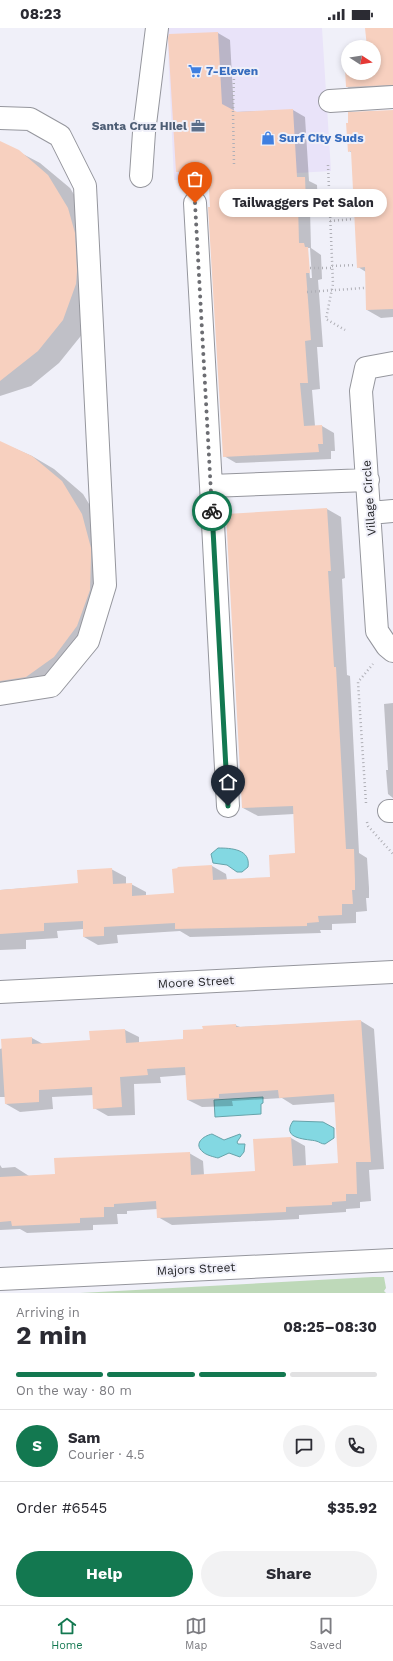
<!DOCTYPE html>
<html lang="en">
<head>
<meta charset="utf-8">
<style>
  body { margin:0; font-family:"Work Sans",sans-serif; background:#f2f2f3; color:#2b2b33; height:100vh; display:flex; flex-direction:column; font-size:15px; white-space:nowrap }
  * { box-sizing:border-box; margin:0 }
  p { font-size:13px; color:#7c7c81 }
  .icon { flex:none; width:22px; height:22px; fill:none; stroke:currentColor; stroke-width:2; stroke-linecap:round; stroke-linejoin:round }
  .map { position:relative; height:1265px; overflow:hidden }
  .sheet { display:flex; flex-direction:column; background:#fff; flex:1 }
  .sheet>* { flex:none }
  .needle { width:26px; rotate:102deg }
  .controls { position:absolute; left:341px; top:12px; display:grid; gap:8px }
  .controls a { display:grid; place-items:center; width:40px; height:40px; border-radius:50%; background:#fff; box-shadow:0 2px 6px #0003; font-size:20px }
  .pin { position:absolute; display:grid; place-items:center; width:34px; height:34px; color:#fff; margin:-41px -17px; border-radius:50% 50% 50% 0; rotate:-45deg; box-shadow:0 0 4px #0007 }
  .pin .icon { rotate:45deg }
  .courier { position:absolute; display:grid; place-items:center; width:40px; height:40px; margin:-20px; border:3px solid #137850; border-radius:50%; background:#fff; color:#222; box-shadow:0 1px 5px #0007 }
  .bubble { position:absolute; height:28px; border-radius:14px; background:#fff; box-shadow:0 2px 6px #0003; font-size:13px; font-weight:700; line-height:28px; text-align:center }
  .headline em { font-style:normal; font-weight:700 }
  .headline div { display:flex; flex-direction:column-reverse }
  .headline { display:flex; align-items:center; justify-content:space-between; height:68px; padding:0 16px }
  h1 { font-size:26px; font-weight:700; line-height:30px }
  .bar { display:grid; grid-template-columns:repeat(4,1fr); gap:6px 4px; align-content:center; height:48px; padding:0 16px }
  .bar i { height:5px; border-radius:3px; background:#e1e1e2 }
  .bar .current { background:#137850 }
  .bar p { grid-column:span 4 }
  .line { display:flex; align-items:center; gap:10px; padding:0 16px; border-top:1px solid #e1e1e2 }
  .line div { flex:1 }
  .round { display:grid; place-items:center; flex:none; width:42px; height:42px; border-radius:21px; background:#f2f2f3 }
  .primary-button { display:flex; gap:8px; margin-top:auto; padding:8px 16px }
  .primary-button a { flex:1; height:46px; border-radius:24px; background:#137850; color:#fff; font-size:16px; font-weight:700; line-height:46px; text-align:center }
  .primary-button a+a { background:#f2f2f3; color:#2b2b33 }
  .status { display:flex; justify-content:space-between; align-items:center; height:28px; padding:0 20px; background:#fff; direction:ltr }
  .status svg { height:11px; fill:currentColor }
  .tab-bar { display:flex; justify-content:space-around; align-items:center; height:56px; border-top:1px solid #e1e1e2; background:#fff; font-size:11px; color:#7c7c81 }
  .tab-bar a { display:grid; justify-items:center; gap:2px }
  .tab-bar .current { color:#137850 }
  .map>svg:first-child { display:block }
  .commercial { fill:#e9e3f9 }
  .park { fill:#bed9b9 }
  .water { fill:#83d8e2; stroke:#67a3aa }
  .shadow { fill:#0003; fill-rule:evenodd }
  .building { fill:#f7d0bf }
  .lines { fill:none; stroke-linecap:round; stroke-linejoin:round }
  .minor-casing { stroke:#95969d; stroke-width:24 }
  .path { stroke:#b0b0b7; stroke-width:2.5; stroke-dasharray:1 3; stroke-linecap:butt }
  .minor { stroke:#fff; stroke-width:22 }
  .done { stroke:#6c6d72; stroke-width:4; stroke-dasharray:0 7.2 }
  .route { stroke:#137850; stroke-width:5 }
  .labels { text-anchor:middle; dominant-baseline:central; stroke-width:4; stroke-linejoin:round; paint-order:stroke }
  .shop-label { font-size:12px; font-weight:bold; fill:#366cbe; stroke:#f0f0f9; text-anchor:start }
  .service-label { font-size:12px; font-weight:bold; fill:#4e5e75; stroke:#f0f0f9; text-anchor:end }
  .street-label { font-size:12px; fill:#252629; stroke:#f0f0f9 }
</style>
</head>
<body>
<div class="status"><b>08:23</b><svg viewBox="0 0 49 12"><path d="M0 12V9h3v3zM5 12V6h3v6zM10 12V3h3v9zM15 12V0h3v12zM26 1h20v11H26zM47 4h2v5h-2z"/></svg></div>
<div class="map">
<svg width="393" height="1265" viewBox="0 0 393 1265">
  <rect width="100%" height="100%" fill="#f0f0f9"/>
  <path class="commercial" d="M167,0H322L331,143L174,152Z"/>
  <path class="park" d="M373,1249H384L386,1260L384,1263L386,1265H80Z"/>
  <path class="water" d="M218,820C231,820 251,821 248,839L242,844H237L227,837L213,835L211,826Z
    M263,1069V1075L261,1076V1086L215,1089L214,1072Z
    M293,1093L323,1094L334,1100V1110L325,1116C321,1116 320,1114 316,1113C309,1111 280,1112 293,1093Z
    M212,1106L224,1112L240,1106L241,1108L237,1114L238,1116H245L244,1124L240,1129L229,1125L218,1130C214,1129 206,1127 203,1124C193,1116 203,1108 212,1106Z"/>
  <path class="shadow" d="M366,0H393V65L361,67L347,59L348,22V45H374V19H368Z
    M218,5L230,12L234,84L293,82L305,89L309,153L317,157L318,182H310L311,220L321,227L322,251L318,252L323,319H317L320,361L312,362L315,398H322L334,405L335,423H331V431L236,435L224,428L209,150H189L177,143ZM307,220H310L312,250H310Z
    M393,82V289L381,290L367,282L366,244L358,239L353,125L349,123Z
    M0,114L40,135L70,160L90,193L84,304L59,335L31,358L0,368Z
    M0,414L32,428L54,441L83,466L103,499L112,533L75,641L13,669L8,676H0Z
    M327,481L341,489L345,550L342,551L347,647L350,648L359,825L367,830L369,860V870H366L367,883L356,884V895L332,896V902H320L321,905L190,909L180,903L117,907L118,915L98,917L84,909V901L57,903L58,910L26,912V921L0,922V862L79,856L111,841L126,849V856H131L146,864V868L175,866L212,838L226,846L227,852L271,850L296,826L294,786L258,788L243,780Z
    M393,675V770L388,766L386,742H388L384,676Z
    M361,993L374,1001L384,1141L369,1142L371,1173L360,1174V1180L346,1181V1184L299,1187V1191L172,1197L158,1189V1181L127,1183V1186H117L118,1196L93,1197V1202L27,1205L20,1201L0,1202V1137L2,1140L15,1139L29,1148L56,1147L189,1125L203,1133L204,1147L256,1144L254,1112L291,1110L305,1118L306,1138L339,1136L336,1074L293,1077L282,1070L232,1073L233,1078L202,1079L188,1072L186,1047L160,1049L161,1055L134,1056L135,1087L108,1088L94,1080V1067L52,1069L53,1081L20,1084L6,1076V1069H0V1021L32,1010L43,1016L91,1013L90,1004L125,1002L139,1009V1015L184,1012L204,1002L235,997L240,999Z"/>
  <path class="building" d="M365,0H393V57L346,59L344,22L348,21V45H374V19H367Z
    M218,4L222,76L237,84L293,81L297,149H305L306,175L298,176L299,215H304L305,219H308L310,245H306L311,312L305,313L308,355H300L304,398L322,397L323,416H318L319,424L223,429L208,179H210L208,143L176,144L168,10L169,6Z
    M393,82V281L366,282L365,239L357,240L351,123L348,124L346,95H348V84Z
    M0,113L19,122L48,147L68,180L75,205L77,243L76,256L63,292L38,323L0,353Z
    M0,413L32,428L62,453L82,486L91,520V529L90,562L77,598L54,629L26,649L0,653Z
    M327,480L331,543H328L334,639H336L346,821H354L355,852V862H352L353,876H342V887L318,888L319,894L307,895V898L175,901V895L104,899V908L83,909V893L44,895V903L0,906V862L78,855L77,842L112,840L113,856L132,855V868L174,865L172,841L178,840L177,839L212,837L213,852L270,849L269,827L295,825L293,778L242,780L226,486Z
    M361,992L371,1134H356L357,1166H346V1173L332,1174V1177L286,1179V1184L157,1190L156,1173L114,1176V1179H104V1189L80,1190V1195L12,1198L11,1193L0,1194V1149L55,1146L54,1130L190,1124L191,1147L255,1143L253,1111L291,1109L293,1138L338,1135L334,1066L279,1070L278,1062L219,1066V1070L187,1072L185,1039L147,1041L148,1047L120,1049L122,1079L93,1081L92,1059L39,1062V1074L5,1076L1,1011L32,1009V1016L90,1012L89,1003L125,1001L126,1015L183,1011V1002L203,1001L202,998L236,996V999Z"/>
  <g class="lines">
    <g class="minor-casing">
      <path id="minor" d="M330,73L393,69
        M0,90L30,91L60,108L85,158L105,557L88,613L51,658L0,666
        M141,148L144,104L157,0
        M195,175L211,458
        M393,335L366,340L361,363L377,603L387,618L393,623
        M370,485L393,483
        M228,778L211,458L368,452
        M389,783H393
        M0,964L393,944
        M0,1251L393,1232"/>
    </g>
    <path class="path" d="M234,47L233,84L234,137
      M328,137L333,256L326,291L345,302
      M309,170L329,169
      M307,180L330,179
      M330,193L354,191
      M332,238L356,237
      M310,240H332
      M307,264L364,260
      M366,775L358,654L373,636
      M367,794L368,798L393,826"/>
    <use href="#minor" class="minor"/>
  </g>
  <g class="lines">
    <path class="done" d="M195,175L212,483"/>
    <path class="route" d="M212,483L228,778"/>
  </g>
  <defs>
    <g id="supermarket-bare" transform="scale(1.08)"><path d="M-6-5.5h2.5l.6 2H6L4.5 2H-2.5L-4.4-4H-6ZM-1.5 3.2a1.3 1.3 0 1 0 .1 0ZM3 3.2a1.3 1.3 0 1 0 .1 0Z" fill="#3f7fe0" stroke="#f0f0f9" stroke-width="2.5" paint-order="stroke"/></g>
    <g id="office-bare" transform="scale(1.08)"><path d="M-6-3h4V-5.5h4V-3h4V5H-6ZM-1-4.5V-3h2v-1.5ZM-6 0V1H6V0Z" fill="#5c6f8a" stroke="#f0f0f9" stroke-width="2.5" paint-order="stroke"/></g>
    <g id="shop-bare" transform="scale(1.08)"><path d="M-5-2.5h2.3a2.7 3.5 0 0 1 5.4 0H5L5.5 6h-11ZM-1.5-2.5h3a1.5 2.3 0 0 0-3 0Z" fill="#3f7fe0" stroke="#f0f0f9" stroke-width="2.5" paint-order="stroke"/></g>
  </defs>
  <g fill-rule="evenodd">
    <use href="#supermarket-bare" x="195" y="43"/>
    <use href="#office-bare" x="198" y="98"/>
    <use href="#shop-bare" x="268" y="110"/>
  </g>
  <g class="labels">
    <g class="shop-label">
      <text x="206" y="43">7-Eleven</text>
      <text x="279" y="110">Surf City Suds</text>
    </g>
    <g class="service-label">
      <text x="187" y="98">Santa Cruz Hilel</text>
    </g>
    <g class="street-label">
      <text transform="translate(369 470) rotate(-94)">Village Circle</text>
      <text transform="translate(196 954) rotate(-3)">Moore Street</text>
      <text transform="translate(196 1241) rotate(-3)">Majors Street</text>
    </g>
  </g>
</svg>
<div class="controls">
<a><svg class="needle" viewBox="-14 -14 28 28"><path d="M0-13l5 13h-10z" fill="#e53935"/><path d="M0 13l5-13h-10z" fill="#7c7c81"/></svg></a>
</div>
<div class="pin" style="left:195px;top:175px;background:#ea580c"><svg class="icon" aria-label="bag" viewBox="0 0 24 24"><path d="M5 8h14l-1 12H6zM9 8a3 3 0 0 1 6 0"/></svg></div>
<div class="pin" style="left:228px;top:778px;background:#1f2937"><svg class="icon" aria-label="home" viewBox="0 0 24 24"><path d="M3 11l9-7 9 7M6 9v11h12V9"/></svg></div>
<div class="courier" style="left:212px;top:483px"><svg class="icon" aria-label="bike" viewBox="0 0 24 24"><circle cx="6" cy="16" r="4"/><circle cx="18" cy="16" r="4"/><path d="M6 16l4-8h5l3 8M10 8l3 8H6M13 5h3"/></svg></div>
<div class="bubble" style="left:219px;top:161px;width:168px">Tailwaggers Pet Salon</div>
</div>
<section class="sheet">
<div class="headline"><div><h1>2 min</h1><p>Arriving in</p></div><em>08:25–08:30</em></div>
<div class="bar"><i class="current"></i><i class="current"></i><i class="current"></i><i></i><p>On the way · 80 m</p></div>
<div class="line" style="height:72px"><b class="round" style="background:#137850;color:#fff">S</b><div><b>Sam</b><p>Courier · 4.5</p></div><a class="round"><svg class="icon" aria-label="chat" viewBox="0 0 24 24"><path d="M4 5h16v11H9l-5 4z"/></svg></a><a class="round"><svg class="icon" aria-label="phone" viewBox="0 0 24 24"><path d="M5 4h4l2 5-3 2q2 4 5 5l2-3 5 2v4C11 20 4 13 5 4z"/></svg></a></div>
<div class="line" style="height:52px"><div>Order #6545</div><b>$35.92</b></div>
<div class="primary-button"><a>Help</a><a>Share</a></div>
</section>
<nav class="tab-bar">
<a class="current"><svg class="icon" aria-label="home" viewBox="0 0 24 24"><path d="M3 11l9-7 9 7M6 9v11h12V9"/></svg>Home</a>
<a><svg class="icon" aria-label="map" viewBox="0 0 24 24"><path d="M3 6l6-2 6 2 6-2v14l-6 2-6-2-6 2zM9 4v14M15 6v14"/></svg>Map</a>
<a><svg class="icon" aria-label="saved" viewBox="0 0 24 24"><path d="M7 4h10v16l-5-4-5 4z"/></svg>Saved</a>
</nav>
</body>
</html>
